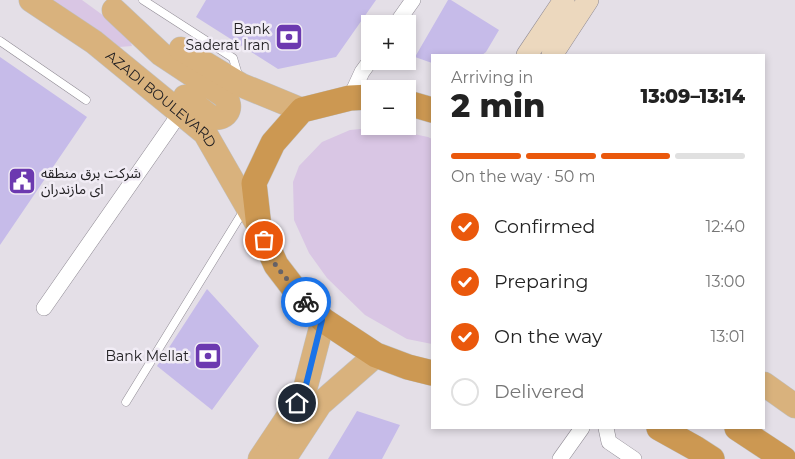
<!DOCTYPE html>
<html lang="en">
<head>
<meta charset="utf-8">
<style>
  body { margin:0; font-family:Montserrat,"Noto Sans Arabic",sans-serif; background:#f6f6f6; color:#222; height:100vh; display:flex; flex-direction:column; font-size:19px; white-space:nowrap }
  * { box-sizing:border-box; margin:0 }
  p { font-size:16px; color:#767676 }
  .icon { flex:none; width:28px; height:28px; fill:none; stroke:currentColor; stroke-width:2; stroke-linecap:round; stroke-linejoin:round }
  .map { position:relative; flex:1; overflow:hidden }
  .drawer { position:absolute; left:431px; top:54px; width:334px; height:375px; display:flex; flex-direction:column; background:#fff; border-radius:0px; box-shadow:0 2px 8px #0003 }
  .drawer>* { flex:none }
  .controls { position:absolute; left:361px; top:15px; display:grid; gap:10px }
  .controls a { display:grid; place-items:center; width:55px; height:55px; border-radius:0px; background:#fff; box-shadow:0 2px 8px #0003; font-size:25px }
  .pin { position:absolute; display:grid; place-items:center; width:42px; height:42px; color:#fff; margin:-21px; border:2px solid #fff; border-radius:50%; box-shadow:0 1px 5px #0007 }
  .courier { position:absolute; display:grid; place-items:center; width:50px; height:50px; margin:-25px; border:4px solid #1a73e8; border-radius:50%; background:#fff; color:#222; box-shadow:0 1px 6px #0007 }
  .headline em { font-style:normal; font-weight:800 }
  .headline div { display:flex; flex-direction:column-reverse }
  .headline { display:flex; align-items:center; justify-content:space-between; height:85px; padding:0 20px }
  h1 { font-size:32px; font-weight:800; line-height:38px }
  .bar { display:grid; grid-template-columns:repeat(4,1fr); gap:8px 5px; align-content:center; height:60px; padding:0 20px }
  .bar i { height:6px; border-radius:4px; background:#e0e0e0 }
  .bar .active { background:#ea580c }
  .bar p { grid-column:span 4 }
  ol { padding:0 20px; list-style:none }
  li { display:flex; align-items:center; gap:15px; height:55px }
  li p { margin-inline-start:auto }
  li .icon { padding:5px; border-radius:50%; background:#ea580c; color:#fff; stroke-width:4 }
  li:last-child { color:#767676 }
  li i { width:28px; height:28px; border:2px solid #e0e0e0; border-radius:50% }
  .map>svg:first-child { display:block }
  .green { fill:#d9c6e4 }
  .building { fill:#c6bbe9 }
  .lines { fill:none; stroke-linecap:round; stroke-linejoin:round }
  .service-casing { stroke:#908b94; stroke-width:9 }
  .minor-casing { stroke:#908b94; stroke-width:16 }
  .secondary-casing { stroke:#908b94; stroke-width:22 }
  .primary-casing { stroke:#c1c1c1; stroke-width:25 }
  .trunk-casing { stroke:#c1c1c1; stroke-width:26 }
  .service { stroke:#fff; stroke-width:8 }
  .minor { stroke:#fff; stroke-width:15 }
  .secondary { stroke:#ecd8be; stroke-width:21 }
  .primary { stroke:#d9b27d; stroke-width:24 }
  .trunk { stroke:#cc9852; stroke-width:25 }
  .done { stroke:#666368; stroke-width:5; stroke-dasharray:0 9 }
  .route { stroke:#1a73e8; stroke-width:6 }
  .labels { text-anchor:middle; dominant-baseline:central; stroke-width:5; stroke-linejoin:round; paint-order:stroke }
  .poi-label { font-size:14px; fill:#222023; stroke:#f1ecf5; text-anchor:end }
  .street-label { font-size:14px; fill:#222023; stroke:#f1ecf5 }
</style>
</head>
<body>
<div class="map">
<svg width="795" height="459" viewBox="0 0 795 459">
  <rect width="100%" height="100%" fill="#e4dfe7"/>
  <path class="green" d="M42,0H82L126,32L132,46L119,47Z
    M381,127L428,137L432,139V344L407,339L365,315L327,278L309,253L294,220L293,182L299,166L322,142L350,130Z"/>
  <path class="building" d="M206,0H376L336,57L278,69L196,17Z
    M448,0H451L499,30L486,52L482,55H432V63L415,57Z
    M0,57L87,117L0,245Z
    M207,289L259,346L212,410L157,366Z
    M357,411L400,425L382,459H328Z"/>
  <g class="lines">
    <g class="service-casing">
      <path id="service" d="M143,0L233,58L239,78
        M0,41L86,100
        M126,402L244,210"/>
    </g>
    <g class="minor-casing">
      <path id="minor" d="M396,24L413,0
        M350,98L362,72L370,61
        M44,308L180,113
        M606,428L609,442L634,459
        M560,459L582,428"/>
    </g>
    <g class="secondary-casing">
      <path id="secondary" d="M527,55L564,0
        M552,55L588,0"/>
    </g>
    <g class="primary-casing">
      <g id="primary">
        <path id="s1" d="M31,0L94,42L205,133L259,227"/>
        <path d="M114,10L161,54L223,95C236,107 225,123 209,116L185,97"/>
        <path d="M181,49L241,85L302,110"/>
        <path d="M764,384L795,406"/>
        <path d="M260,459L304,393L323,320"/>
        <path d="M284,459L320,404L376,355"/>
      </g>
    </g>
    <g class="trunk-casing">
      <path id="trunk" d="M370,97L350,98L302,110L273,143L254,183L259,227L276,265L299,295L323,320L376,355L408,367L432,373
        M408,103L432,110
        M659,428L695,448L712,459
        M737,428L784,459"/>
    </g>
    <use href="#service" class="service"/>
    <use href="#minor" class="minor"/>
    <use href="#secondary" class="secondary"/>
    <use href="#primary" class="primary"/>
    <use href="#trunk" class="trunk"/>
  </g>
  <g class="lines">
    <path class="done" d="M264,240L276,266L306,302"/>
    <path class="route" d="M297,403L304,393L322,320L306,302"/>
  </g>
  <defs>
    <g id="bank-square" transform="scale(1.4375)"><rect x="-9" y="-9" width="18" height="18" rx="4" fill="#6c39b0" stroke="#f1ecf5"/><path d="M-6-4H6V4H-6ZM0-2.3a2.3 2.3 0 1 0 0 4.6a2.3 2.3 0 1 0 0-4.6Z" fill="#fff"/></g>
    <g id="civic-square" transform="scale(1.4375)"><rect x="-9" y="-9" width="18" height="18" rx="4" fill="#6c39b0" stroke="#f1ecf5"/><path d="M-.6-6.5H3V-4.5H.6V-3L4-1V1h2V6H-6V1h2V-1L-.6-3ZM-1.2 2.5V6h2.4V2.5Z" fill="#fff"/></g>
  </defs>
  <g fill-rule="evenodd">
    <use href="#bank-square" x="289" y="37"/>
    <use href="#civic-square" x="22" y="181"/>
    <use href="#bank-square" x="208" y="356"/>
  </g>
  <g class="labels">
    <g class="poi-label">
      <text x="270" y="29">Bank<tspan x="270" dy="16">Saderat Iran</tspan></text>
      <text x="41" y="173" text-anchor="start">شرکت برق منطقه<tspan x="41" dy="16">ای مازندران</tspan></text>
      <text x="189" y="356">Bank Mellat</text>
    </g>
    <g class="street-label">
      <text stroke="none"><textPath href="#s1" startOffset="164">AZADI BOULEVARD</textPath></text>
    </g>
  </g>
</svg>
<div class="controls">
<a>+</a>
<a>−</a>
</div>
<div class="pin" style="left:264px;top:240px;background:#ea580c"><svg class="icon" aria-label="bag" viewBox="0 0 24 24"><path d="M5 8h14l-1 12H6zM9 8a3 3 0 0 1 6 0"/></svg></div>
<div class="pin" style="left:297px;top:403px;background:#1f2937"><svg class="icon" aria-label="home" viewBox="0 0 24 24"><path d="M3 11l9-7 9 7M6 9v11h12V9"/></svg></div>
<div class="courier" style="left:306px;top:302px"><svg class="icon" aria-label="bike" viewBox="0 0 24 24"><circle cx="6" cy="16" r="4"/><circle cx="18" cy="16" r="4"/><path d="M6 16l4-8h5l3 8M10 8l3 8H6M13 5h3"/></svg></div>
<section class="drawer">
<div class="headline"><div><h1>2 min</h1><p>Arriving in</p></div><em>13:09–13:14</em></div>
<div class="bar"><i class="active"></i><i class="active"></i><i class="active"></i><i></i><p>On the way · 50 m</p></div>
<ol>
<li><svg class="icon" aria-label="check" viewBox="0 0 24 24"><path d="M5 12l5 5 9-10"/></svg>Confirmed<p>12:40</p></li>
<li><svg class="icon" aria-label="check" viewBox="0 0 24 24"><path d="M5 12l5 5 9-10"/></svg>Preparing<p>13:00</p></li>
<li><svg class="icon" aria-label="check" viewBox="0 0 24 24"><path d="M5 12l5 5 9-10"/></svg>On the way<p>13:01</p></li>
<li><i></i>Delivered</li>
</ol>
</section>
</div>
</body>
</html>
